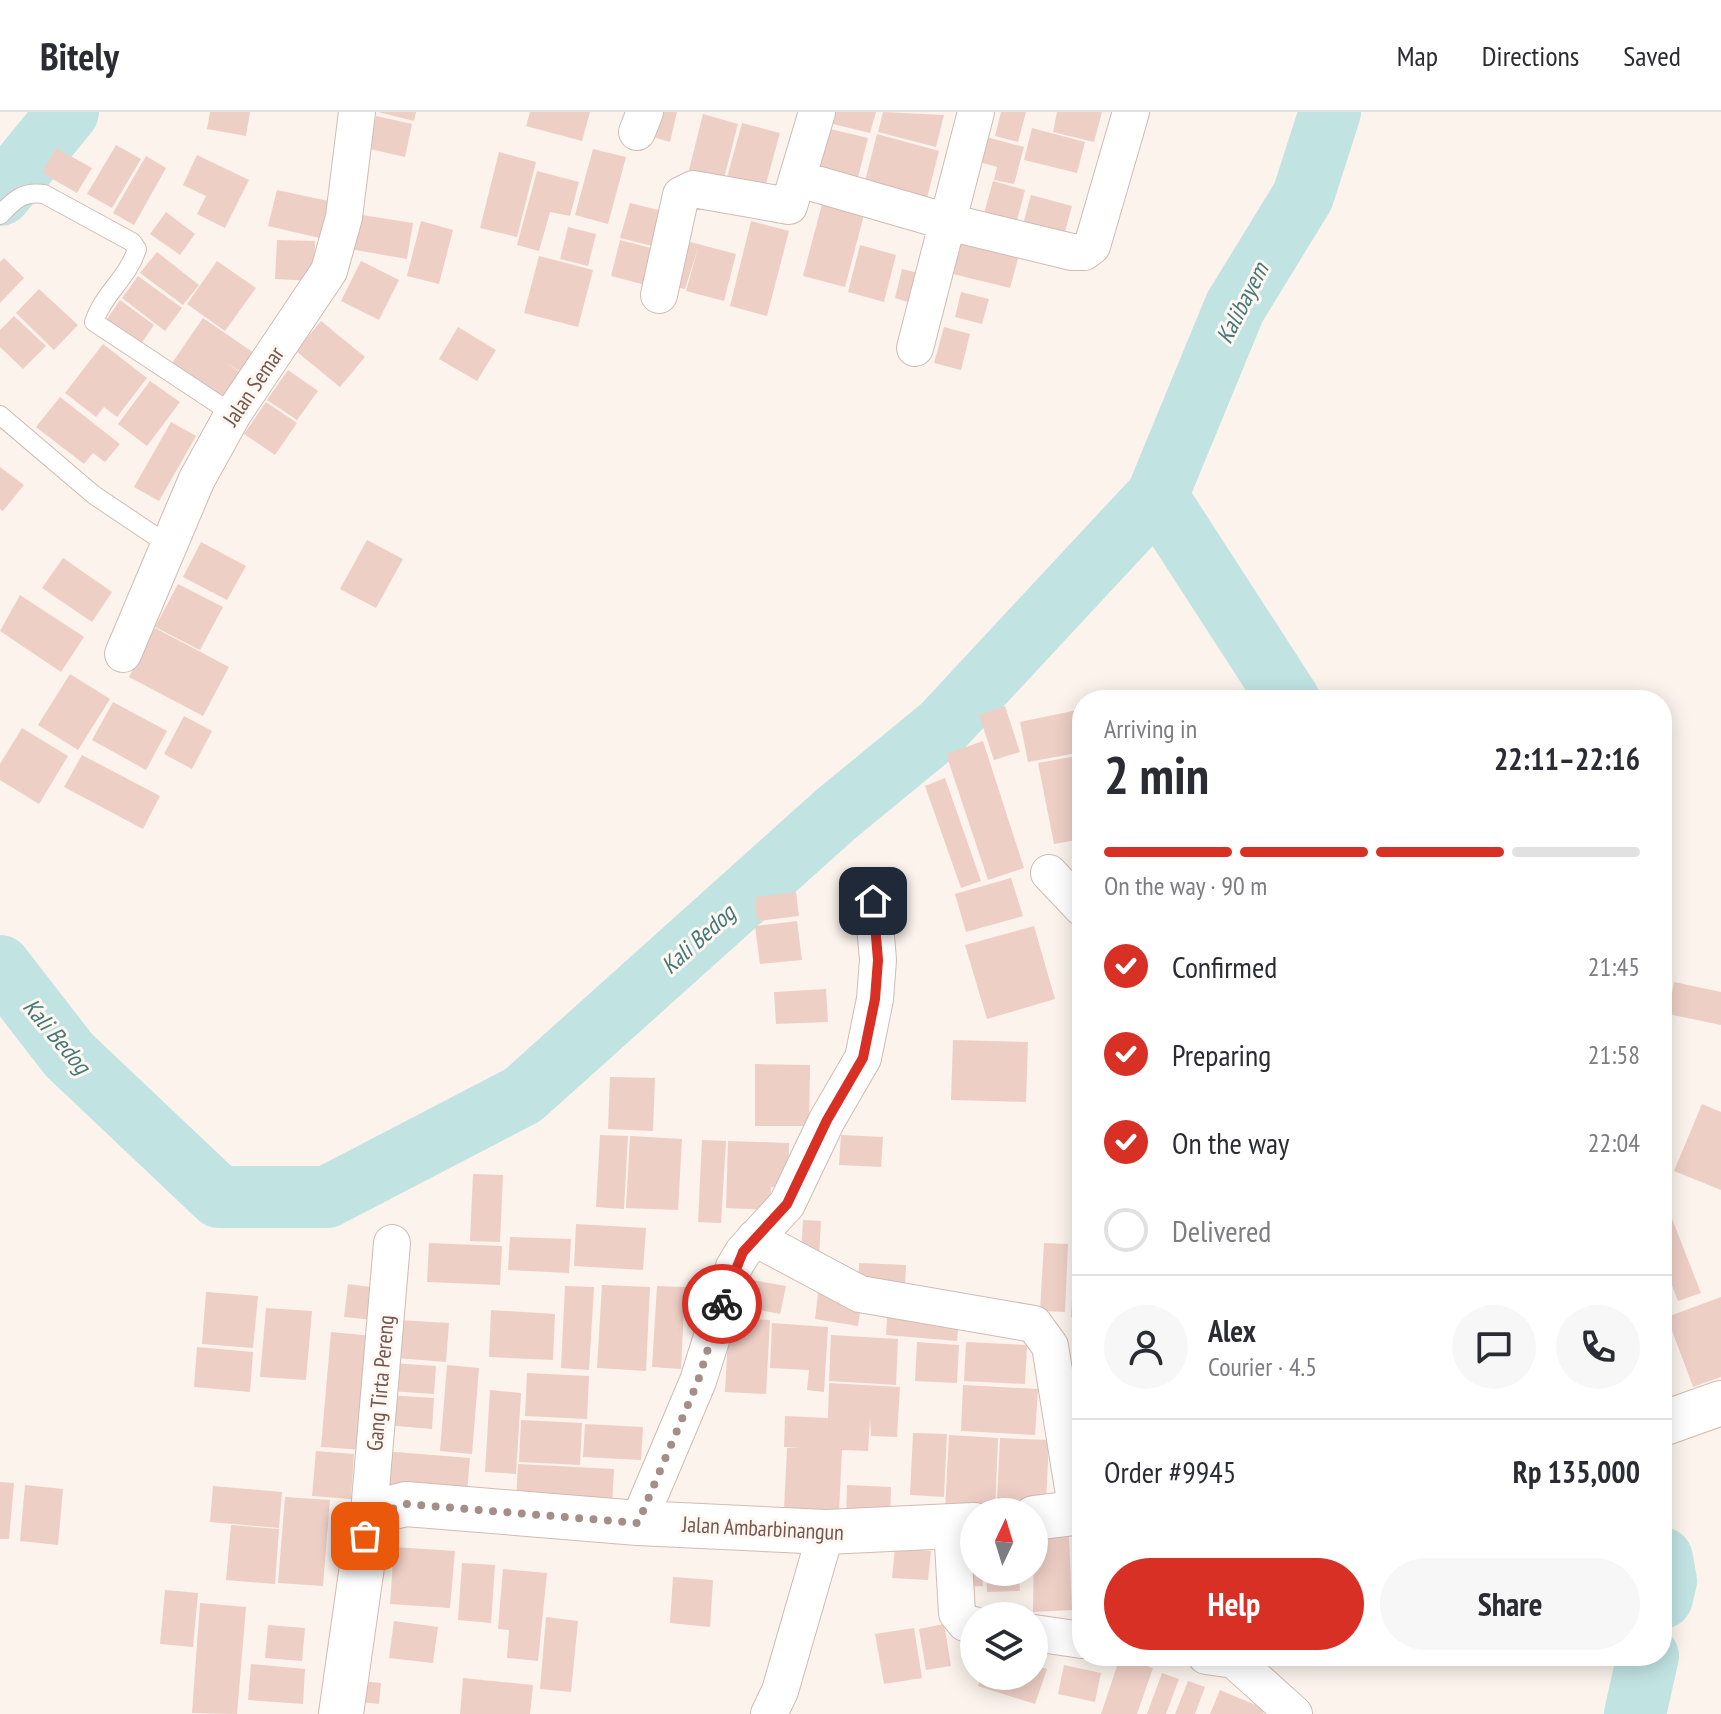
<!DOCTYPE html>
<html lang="en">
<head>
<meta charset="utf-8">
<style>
  body { margin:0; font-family:"PT Sans Narrow",sans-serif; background:#f7f7f7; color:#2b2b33; height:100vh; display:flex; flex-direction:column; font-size:30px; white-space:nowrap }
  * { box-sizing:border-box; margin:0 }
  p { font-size:26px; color:#7c7c81 }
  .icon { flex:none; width:44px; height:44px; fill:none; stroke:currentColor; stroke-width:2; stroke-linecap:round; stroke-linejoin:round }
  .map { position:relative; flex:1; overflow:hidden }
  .side { position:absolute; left:1072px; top:578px; width:600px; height:976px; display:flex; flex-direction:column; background:#fff; border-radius:32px; box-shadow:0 4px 20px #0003 }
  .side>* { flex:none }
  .needle { width:52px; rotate:4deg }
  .fabs { position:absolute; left:960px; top:1386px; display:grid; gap:16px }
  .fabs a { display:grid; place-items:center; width:88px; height:88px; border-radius:50%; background:#fff; box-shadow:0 4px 20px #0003; font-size:40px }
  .pin { position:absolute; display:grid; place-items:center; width:68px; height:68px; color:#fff; margin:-34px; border-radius:16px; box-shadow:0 4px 12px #0006 }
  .courier { position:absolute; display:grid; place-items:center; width:80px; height:80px; margin:-40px; border:6px solid #d93025; border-radius:50%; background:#fff; color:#222; box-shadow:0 2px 10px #0007 }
  .summary em { font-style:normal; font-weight:800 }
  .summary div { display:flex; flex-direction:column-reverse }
  .summary { display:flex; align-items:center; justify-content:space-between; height:136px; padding:0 32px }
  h1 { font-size:52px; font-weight:800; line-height:60px }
  .bar { display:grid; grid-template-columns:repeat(4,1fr); gap:12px 8px; align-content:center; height:96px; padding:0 32px }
  .bar i { height:10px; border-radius:6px; background:#e1e1e2 }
  .bar .on { background:#d93025 }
  .bar p { grid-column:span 4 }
  .line { display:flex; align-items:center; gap:20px; padding:0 32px; border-top:2px solid #e1e1e2 }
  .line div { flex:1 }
  .round { display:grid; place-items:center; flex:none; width:84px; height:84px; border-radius:42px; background:#f7f7f7 }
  ol { padding:0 32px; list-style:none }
  li { display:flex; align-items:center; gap:24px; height:88px }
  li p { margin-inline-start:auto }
  li .icon { padding:8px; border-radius:50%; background:#d93025; color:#fff; stroke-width:4 }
  li:last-child { color:#7c7c81 }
  li i { width:44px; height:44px; border:4px solid #e1e1e2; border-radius:50% }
  .action { display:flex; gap:16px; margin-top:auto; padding:16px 32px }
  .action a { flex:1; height:92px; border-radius:48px; background:#d93025; color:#fff; font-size:32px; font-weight:800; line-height:92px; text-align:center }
  .action a+a { background:#f7f7f7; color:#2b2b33 }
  header { display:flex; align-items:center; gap:48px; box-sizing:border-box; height:112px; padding:0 40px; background:#fff; border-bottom:2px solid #e1e1e2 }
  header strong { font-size:38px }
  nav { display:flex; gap:44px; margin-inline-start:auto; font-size:28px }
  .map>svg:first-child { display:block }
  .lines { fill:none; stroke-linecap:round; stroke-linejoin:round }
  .river { stroke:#c1e4e3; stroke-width:62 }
  .building { fill:#eecfc6 }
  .lane-casing { stroke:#cfbcb4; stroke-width:20 }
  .street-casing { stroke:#cfbcb4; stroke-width:38 }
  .secondary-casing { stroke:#d2bbb2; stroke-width:46 }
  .lane { stroke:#fff; stroke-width:18 }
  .street { stroke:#fff; stroke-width:36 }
  .secondary { stroke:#fff; stroke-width:44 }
  .done { stroke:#a48e87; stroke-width:8; stroke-dasharray:0 14.4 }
  .route { stroke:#d93025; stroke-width:10 }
  .labels { text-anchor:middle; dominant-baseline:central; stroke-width:6; stroke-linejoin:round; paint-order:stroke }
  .street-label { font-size:22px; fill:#755750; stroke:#fef7f2 }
  .water-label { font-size:24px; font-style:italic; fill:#457878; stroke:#fef7f2 }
</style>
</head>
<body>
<header>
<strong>Bitely</strong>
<nav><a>Map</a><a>Directions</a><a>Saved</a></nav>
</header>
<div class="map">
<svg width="1721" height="1602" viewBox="0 0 1721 1602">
  <rect width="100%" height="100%" fill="#fbf3ec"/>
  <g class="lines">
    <path class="river" d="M0,83L68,0
      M1157,384L1235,195L1303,84L1330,0
      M0,854L69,943L219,1085H327L523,983L836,702L942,615L1157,384L1289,588
      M1662,1446L1666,1469L1662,1486
      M1635,1602L1648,1544"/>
  </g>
  <path class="building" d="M210,0H250L246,24L207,17Z
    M378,0H416L414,9Z
    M530,0H590L582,29L526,14Z
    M652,0H677L670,30L646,23Z
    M823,0H876L870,21L821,9Z
    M883,0L944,3L936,35L878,20Z
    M1001,0H1026L1018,30L995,24Z
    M1057,0H1102L1094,30L1053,20Z
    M703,2L738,12L724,66L689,58Z
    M376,4L412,12L405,45L370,37Z
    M742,11L780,21L764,79L726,69Z
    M822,15L868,26L858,65L811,53Z
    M1032,16L1085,30L1077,61L1024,48Z
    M877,22L939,39L926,90L864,73Z
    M979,23L1024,35L1014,72L994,68L997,55L972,48Z
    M116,33L141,47L112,96L87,82Z
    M56,36L92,56L77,81L42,61Z
    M593,37L626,45L608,112L575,103Z
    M499,40L536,50L517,125L480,116Z
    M197,43L249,68L225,116L197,102L206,84L183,73Z
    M146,44L166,56L134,113L113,101Z
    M537,59L579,70L570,104L550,100L539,139L517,133Z
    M993,69L1025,78L1014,120L981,112Z
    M277,78L333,90L324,127L268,114Z
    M1031,83L1072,94L1063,127L1022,116Z
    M630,91L670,101L660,136L620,126Z
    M822,92L864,103L845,175L803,164Z
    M166,100L195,122L180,143L150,122Z
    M349,101L413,111L407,147L344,136Z
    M421,109L453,118L439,172L407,164Z
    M751,109L789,119L767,204L730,194Z
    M568,115L596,122L588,154L560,147Z
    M958,124L1020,139L1010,176L949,161Z
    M675,126L736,142L724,189L686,179L698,136L685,177L663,172Z
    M277,128L315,129L314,169L275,167Z
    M620,128L659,138L649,174L611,164Z
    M860,133L896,143L884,190L848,180Z
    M157,140L199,173L183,193L140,161Z
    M539,144L593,158L578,215L524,201Z
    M4,146L24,166L0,191V150Z
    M217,149L256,176L225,219L187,192Z
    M361,149L399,168L379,208L341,189Z
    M902,157L922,162L914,192L895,186Z
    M138,164L182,196L165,219L122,186Z
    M39,177L78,213L54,238L16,201Z
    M961,180L989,187L982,212L955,205Z
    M120,188L154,213L139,235L105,210Z
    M14,204L46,234L23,257L0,235V218Z
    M203,206L254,241L241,260L227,251L241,261L222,288L170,254Z
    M321,209L365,245L340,275L296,239Z
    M458,215L496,238L477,269L439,247Z
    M944,215L970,222L961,258L934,251Z
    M103,232L147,266L117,305L104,295L96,305L65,281Z
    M288,258L318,279L297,308L267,288Z
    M150,269L180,290L147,334L118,312Z
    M60,285L120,332L105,350L93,341L84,352L36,315Z
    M266,290L297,311L275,343L244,322Z
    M171,310L196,324L159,389L134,375Z
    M0,355L24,373L3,399L0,397Z
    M367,428L403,447L376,496L340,477Z
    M201,430L246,454L227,488L183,465Z
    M63,446L112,480L92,510L42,476Z
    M178,472L223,495L200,538L155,515Z
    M20,483L84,525L61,560L0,519Z
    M155,516L229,555L203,604L129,565Z
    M70,562L110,587L78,638L38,613Z
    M113,590L167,619L146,658L92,628Z
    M1005,594L1020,640L994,648L979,603Z
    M1082,597V640L1028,650L1020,610Z
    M184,604L212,619L192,657L164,642Z
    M22,616L68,644L39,692L0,668V652Z
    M983,629L1024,756L988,768L946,642Z
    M82,643L160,684L143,717L64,675Z
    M1082,643V727L1054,732L1038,651Z
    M945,666L981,769L961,776L925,674Z
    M1011,766L1023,804L966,820L955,782Z
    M796,780L799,804L757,809L755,785Z
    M797,809L802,848L760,852L755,814Z
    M1034,814L1055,887L987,907L965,833Z
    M1674,870L1721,880V913L1668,902Z
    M826,877L828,910L776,912L774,880Z
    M953,928L1028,930L1026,990L951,988Z
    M755,952L810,953L809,1014H755Z
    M610,965L655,966L653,1019L608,1017Z
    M1702,992L1721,1000V1078L1674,1059Z
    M600,1023L628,1024L624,1097L596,1095Z
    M841,1023L883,1025L881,1055L839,1053Z
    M630,1024L682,1027L678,1098L626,1096Z
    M702,1028L726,1029L721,1111L698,1110Z
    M728,1029L789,1031L788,1076L771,1075L770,1098L726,1096Z
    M473,1062L503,1063L500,1130L470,1129Z
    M1662,1081L1701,1181L1678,1189L1662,1148Z
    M803,1108L821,1109L819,1145L801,1144Z
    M576,1112L646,1116L643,1158L574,1154Z
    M510,1125L571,1127L569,1161L508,1158Z
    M1075,1129H1082V1206L1071,1205Z
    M429,1131L502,1134L500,1173L427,1170Z
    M1044,1131L1068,1132L1065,1200L1040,1199Z
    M859,1151L906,1153L905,1176L858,1173Z
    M735,1165L786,1174L780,1202L730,1192Z
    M348,1172L378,1176L375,1208L344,1205Z
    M602,1173L650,1175L646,1259L597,1256Z
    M565,1174L594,1175L589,1258L561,1256Z
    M657,1174L706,1176L705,1197L684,1196L681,1257L652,1255Z
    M206,1180L258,1184L253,1236L202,1232Z
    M818,1181L862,1187L858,1214L815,1207Z
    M1721,1185V1265L1693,1275L1667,1205Z
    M888,1193L960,1199L957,1229L886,1223Z
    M266,1196L312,1199L306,1268L260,1265Z
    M491,1198L555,1202L553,1248L489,1245Z
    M729,1206L770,1208L766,1282L725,1280Z
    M399,1208L449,1211L446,1250L396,1246Z
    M772,1211L828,1215L824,1280L807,1278L809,1258L770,1256Z
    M331,1220L373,1224L364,1338L321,1335Z
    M831,1223L898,1227L896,1273L829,1269Z
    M917,1230L959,1233L957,1271L915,1269Z
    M966,1230L1027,1233L1025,1272L964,1269Z
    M197,1235L253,1240L250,1280L194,1275Z
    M391,1251L436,1254L434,1282L389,1279Z
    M447,1253L479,1256L472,1342L440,1339Z
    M527,1261L589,1264L587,1307L525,1304Z
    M829,1271L900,1275L897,1325L871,1324L870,1307L868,1339L842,1338L839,1400L784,1397L787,1336H802L784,1335L785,1304L828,1306Z
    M963,1273L1038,1277L1035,1323L961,1319Z
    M490,1278L521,1281L516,1362L485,1360Z
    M387,1283L434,1286L432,1317L385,1313Z
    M521,1308L582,1311L580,1353L519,1350Z
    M585,1312L643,1315L641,1348L583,1345Z
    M913,1321L947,1322L944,1385L910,1383Z
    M949,1323L998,1326L995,1400L945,1398Z
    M1000,1326L1049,1328L1046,1391L997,1388Z
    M316,1339L354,1342L351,1387L312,1384Z
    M383,1339L470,1346L467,1380L380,1373Z
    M518,1352L614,1357L612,1393L516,1388Z
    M0,1370L14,1371L9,1427H0Z
    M25,1373L63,1377L58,1433L20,1429Z
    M847,1373L891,1375L890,1408L846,1406Z
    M213,1374L282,1380L279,1416L210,1410Z
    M285,1385L330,1388L323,1474L278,1471Z
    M231,1413L279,1417L275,1472L226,1468Z
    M1069,1424L1072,1498L1033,1500L1034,1425Z
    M974,1428V1460H982L983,1474L958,1475L956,1429Z
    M394,1435L455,1439L450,1496L390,1492Z
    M895,1436L931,1439L928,1468L892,1466Z
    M1072,1446H1082V1499H1074Z
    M462,1451L495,1453L491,1511L458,1508Z
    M503,1457L547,1461L538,1549L507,1546L509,1518L498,1517Z
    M986,1460H1019L1020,1479L987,1480Z
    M673,1465L713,1468L710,1515L670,1511Z
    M165,1478L198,1481L193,1535L160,1532Z
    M200,1491L246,1495L237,1602L192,1601Z
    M546,1505L578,1509L571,1580L540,1577Z
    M394,1509L438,1515L433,1551L389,1546Z
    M944,1512L951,1554L926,1558L919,1517Z
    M268,1513L305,1516L302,1549L265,1546Z
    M914,1516L922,1566L884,1572L875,1522Z
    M1120,1545L1153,1556L1137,1602H1101Z
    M251,1552L305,1557L303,1592L248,1588Z
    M1034,1553L1047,1557L1035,1592L978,1574L982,1564H1034Z
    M1064,1553L1101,1561L1095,1590L1058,1582Z
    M1162,1561L1179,1567L1166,1602H1147Z
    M463,1566L533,1573L530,1602H460Z
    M362,1569L381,1571L379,1592L360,1590Z
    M1188,1569L1205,1575L1195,1602H1175Z
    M1220,1578L1265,1597L1263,1602H1210Z"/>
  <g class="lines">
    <g class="lane-casing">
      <path id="lane" d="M0,103C14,88 23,79 44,82L132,130L137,137C128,166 103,182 94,210L233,302
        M0,303L94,383L167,432"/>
    </g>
    <g class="street-casing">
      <path id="street" d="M637,20L645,0
        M799,67L948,110L1072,140H1084L1092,134L1131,0
        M659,183L681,83L693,77L789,94L817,0
        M915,236L976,0
        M123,542L197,367L233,302L329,159L344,105L357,0
        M1049,761L1082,796
        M755,1126L860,1182L1034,1212L1050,1234L1077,1401
        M638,1411L698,1269L734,1155L743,1140L787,1092L827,1008L863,946L875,887L878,848L873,789
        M368,1412L392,1131
        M952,1415L957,1501L965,1511L974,1513
        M1034,1521L1082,1528
        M1206,1544L1234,1548L1294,1602
        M769,1602L780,1579L826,1420"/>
    </g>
    <g class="secondary-casing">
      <path id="secondary" d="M1662,1312L1721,1291
        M1034,1406L1082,1400
        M341,1602L368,1412L382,1398L406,1392L638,1411L826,1420L974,1413"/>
    </g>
    <use href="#lane" class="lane"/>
    <use href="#street" class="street"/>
    <use href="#secondary" class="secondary"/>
  </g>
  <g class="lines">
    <path class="done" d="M365,1424L374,1403L406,1392L638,1411L698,1269L722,1192"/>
    <path class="route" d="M722,1192L743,1140L787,1092L827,1008L863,946L875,887L878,848L873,789"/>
  </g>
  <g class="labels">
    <g class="street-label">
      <text transform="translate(253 274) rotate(-56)">Jalan Semar</text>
      <text transform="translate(380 1271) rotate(-85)">Gang Tirta Pereng</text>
      <text transform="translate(763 1416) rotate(3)">Jalan Ambarbinangun</text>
    </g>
    <g class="water-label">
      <text transform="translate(1242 191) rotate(-63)">Kalibayem</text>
      <text transform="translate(698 827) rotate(-42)">Kali Bedog</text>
      <text transform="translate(57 924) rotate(50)">Kali Bedog</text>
    </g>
  </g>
</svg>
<div class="fabs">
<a><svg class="needle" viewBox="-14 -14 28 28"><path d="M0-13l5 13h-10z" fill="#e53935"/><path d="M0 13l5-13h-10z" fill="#7c7c81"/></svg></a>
<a><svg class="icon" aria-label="layers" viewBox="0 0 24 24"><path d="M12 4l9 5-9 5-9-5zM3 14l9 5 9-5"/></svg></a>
</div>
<div class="pin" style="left:365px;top:1424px;background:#ea580c"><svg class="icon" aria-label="bag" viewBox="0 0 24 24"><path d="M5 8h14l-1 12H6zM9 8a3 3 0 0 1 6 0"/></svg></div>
<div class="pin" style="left:873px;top:789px;background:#1f2937"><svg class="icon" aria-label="home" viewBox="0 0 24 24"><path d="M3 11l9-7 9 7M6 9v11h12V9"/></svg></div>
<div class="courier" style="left:722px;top:1192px"><svg class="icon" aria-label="bike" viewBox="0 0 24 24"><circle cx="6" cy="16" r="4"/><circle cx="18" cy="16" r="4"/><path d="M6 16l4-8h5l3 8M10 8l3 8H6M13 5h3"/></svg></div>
<section class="side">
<div class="summary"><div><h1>2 min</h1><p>Arriving in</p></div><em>22:11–22:16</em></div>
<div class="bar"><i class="on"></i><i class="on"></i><i class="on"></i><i></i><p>On the way · 90 m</p></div>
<ol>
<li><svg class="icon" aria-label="check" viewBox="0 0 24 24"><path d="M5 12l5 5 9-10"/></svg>Confirmed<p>21:45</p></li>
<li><svg class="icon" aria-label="check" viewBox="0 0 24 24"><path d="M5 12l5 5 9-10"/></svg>Preparing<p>21:58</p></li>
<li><svg class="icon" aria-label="check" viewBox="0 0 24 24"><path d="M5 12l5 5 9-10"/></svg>On the way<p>22:04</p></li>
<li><i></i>Delivered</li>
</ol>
<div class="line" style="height:144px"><a class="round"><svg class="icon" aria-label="person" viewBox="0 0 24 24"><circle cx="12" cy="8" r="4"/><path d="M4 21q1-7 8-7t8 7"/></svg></a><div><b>Alex</b><p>Courier · 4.5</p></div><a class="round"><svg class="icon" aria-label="chat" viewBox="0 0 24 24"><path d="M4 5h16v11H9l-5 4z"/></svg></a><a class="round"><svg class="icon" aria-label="phone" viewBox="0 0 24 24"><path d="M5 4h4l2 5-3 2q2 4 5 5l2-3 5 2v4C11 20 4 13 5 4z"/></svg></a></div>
<div class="line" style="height:104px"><div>Order #9945</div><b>Rp 135,000</b></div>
<div class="action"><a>Help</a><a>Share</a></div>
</section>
</div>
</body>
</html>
